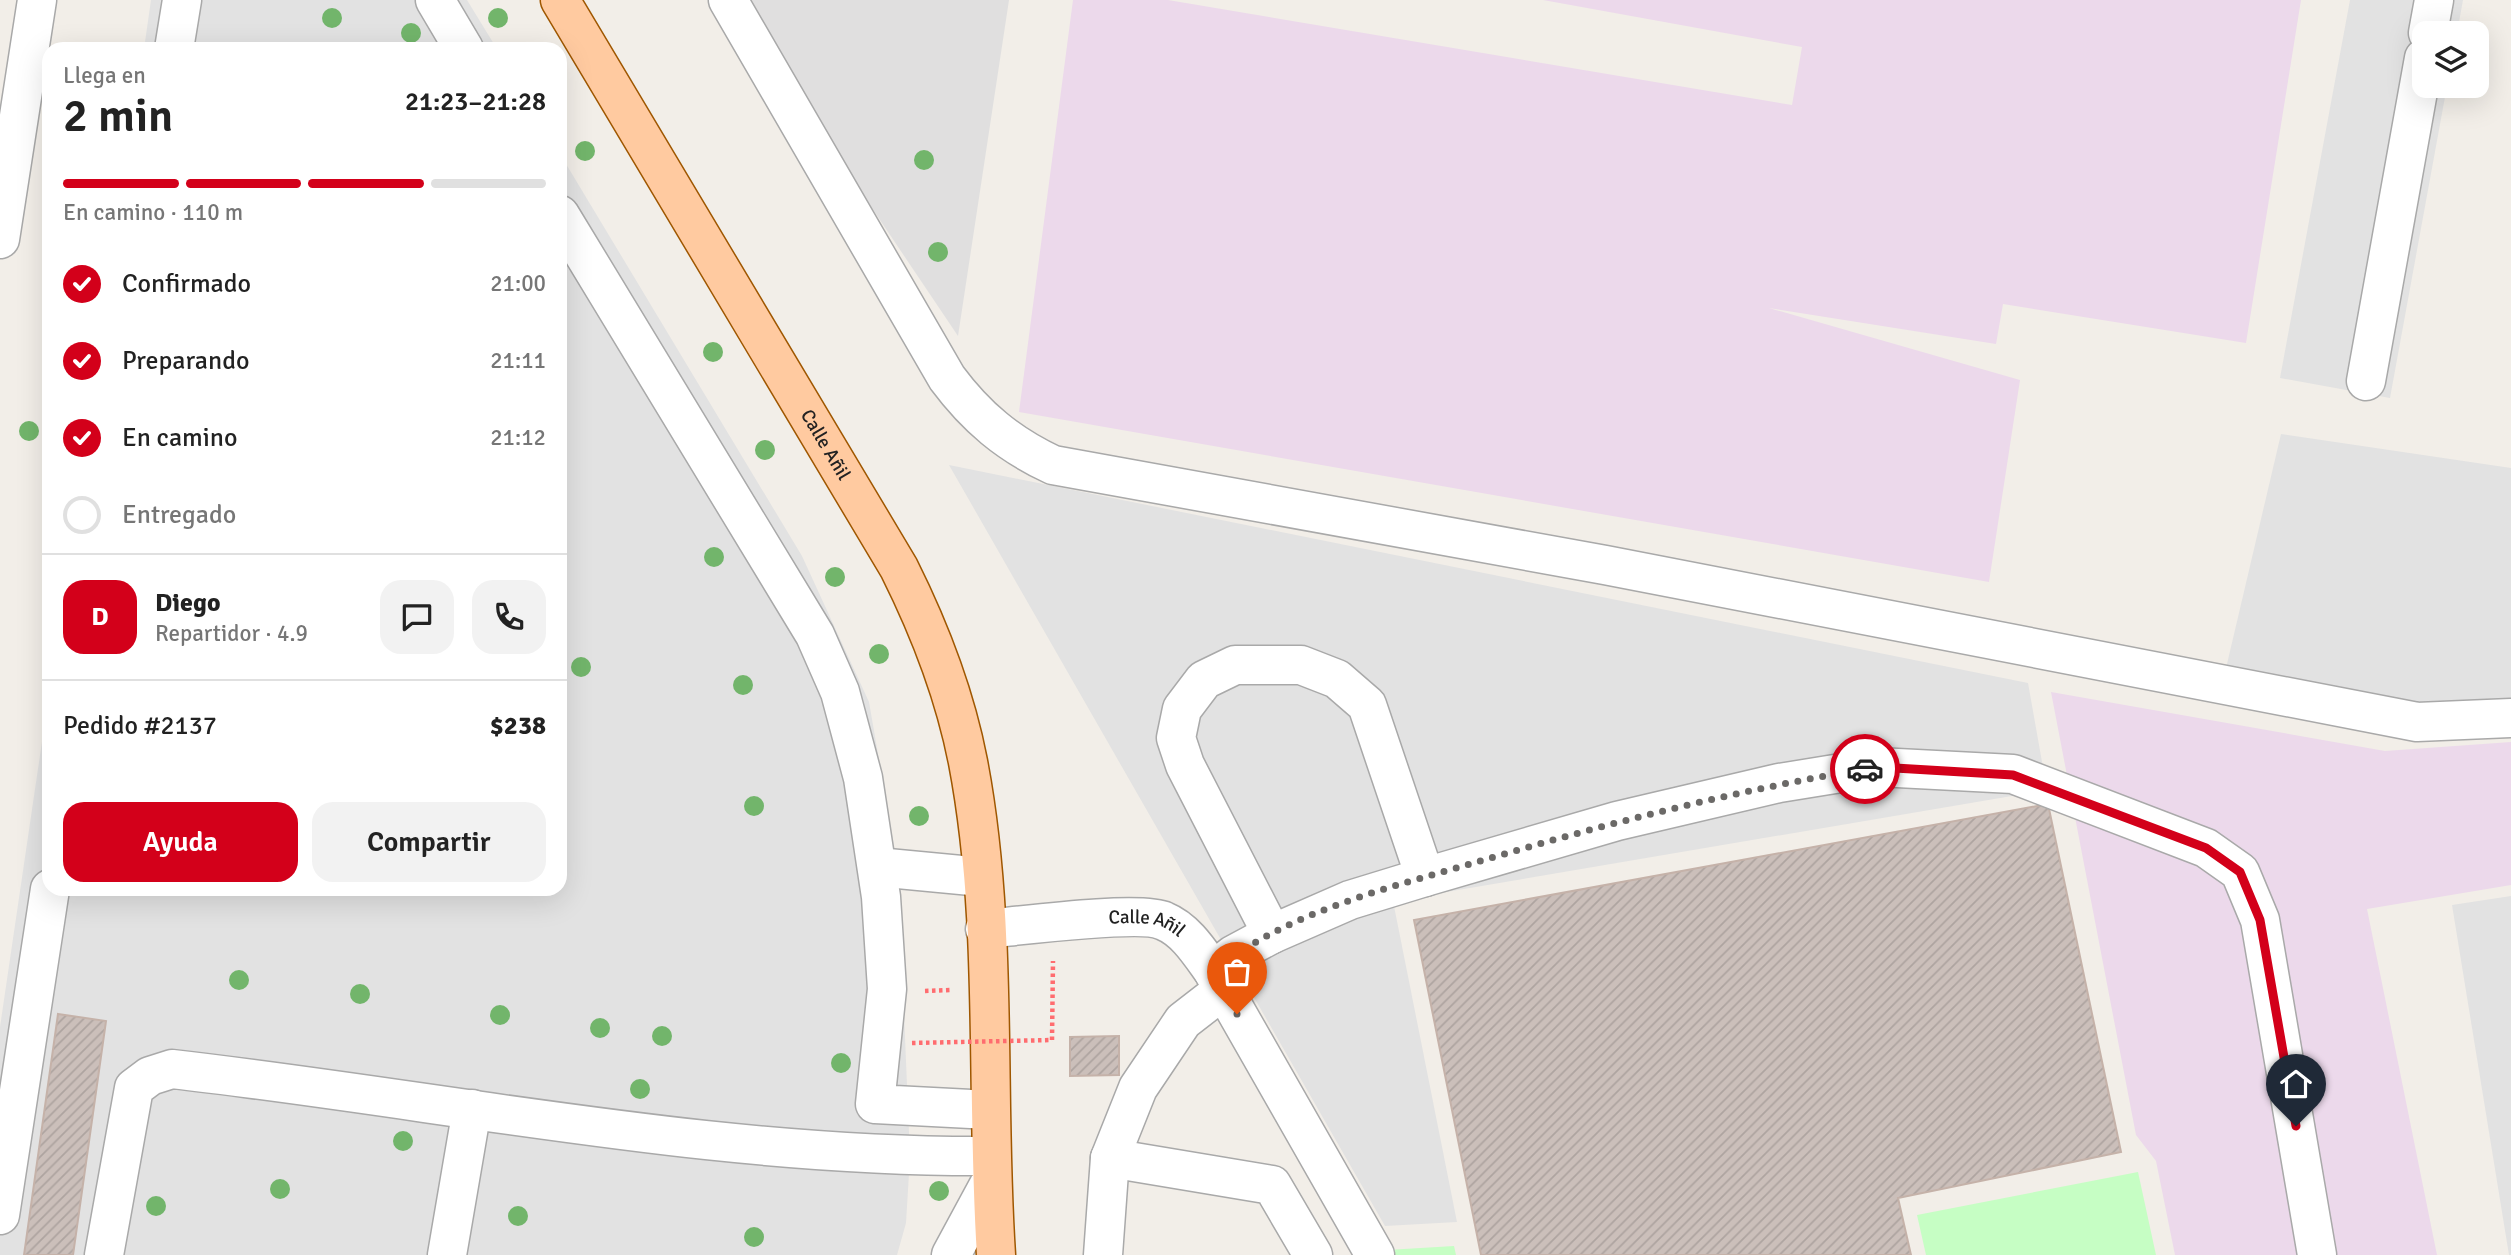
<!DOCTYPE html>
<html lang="es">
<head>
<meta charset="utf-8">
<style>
  body { margin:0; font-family:Signika,sans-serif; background:#f2f2f2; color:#222; height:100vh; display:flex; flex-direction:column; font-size:26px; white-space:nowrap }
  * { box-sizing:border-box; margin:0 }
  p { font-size:23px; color:#767676 }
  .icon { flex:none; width:38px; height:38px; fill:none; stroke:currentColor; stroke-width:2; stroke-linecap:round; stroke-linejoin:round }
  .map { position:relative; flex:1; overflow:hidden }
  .panel { position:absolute; left:42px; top:42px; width:525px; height:854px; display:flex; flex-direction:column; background:#fff; border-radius:21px; box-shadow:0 7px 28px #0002 }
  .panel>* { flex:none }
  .fabs { position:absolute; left:2412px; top:21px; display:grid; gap:14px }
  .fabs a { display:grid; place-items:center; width:77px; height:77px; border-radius:14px; background:#fff; box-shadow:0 7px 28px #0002; font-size:35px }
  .pin { position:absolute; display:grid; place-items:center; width:60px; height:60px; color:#fff; margin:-72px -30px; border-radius:50% 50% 50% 0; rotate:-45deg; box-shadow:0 0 7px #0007 }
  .pin .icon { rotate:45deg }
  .courier { position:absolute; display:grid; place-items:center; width:70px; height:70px; margin:-35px; border:5px solid #d3001a; border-radius:50%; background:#fff; color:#222; box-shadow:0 2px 9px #0007 }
  .summary em { font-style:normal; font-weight:600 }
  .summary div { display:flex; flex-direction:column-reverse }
  .summary { display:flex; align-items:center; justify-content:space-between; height:119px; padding:0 21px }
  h1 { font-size:46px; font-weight:600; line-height:52px }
  .bar { display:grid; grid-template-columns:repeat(4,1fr); gap:10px 7px; align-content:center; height:84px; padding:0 21px }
  .bar i { height:9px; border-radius:5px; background:#e0e0e0 }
  .bar .current { background:#d3001a }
  .bar p { grid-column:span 4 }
  .line { display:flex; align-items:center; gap:18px; padding:0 21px; border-top:2px solid #e0e0e0 }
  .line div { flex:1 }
  .round { display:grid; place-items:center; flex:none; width:74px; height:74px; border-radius:21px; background:#f2f2f2 }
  ol { padding:0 21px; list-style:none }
  li { display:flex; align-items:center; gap:21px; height:77px }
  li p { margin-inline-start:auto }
  li .icon { padding:7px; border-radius:50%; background:#d3001a; color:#fff; stroke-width:4 }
  li:last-child { color:#767676 }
  li i { width:38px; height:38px; border:4px solid #e0e0e0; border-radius:50% }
  .button { display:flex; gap:14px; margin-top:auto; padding:14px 21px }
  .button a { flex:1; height:80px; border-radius:21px; background:#d3001a; color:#fff; font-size:28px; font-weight:600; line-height:80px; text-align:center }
  .button a+a { background:#f2f2f2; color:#222 }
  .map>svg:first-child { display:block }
  .residential { fill:#e0dfdf }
  .industrial { fill:#ecd9eb }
  .park { fill:#c6fec4 }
  .parking { fill:#e2e2e2 }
  .building { fill:url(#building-hatch); stroke:#c5b2a9; stroke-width:2 }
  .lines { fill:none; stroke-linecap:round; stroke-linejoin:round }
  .minor-casing { stroke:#a9a9a9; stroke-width:41 }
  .major-casing { stroke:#9f5700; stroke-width:41 }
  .path { stroke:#ff6c6f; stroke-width:4.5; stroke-dasharray:3.5 3.5; stroke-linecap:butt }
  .minor { stroke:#fff; stroke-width:38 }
  .major { stroke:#ffcaa0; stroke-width:38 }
  .path-bridge { stroke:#ff6c6f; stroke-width:4.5; stroke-dasharray:3.5 3.5; stroke-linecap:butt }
  .tree { fill:#72b56b }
  .done { stroke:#6b6967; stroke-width:7; stroke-dasharray:0 12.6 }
  .route { stroke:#d3001a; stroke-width:9 }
  .labels { text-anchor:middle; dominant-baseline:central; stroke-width:6; stroke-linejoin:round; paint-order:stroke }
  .street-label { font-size:19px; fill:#222; stroke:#fff }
</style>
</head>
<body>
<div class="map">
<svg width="2511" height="1255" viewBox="0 0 2511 1255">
  <defs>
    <pattern id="building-hatch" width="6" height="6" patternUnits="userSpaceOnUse" patternTransform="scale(1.75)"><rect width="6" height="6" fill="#cbbfba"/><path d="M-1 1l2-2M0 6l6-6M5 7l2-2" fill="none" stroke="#aea4a0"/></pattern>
  </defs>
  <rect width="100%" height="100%" fill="#f2eee8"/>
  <path class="residential" d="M732,0H1009L958,336Z"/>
  <path class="industrial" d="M1073,0H1168L1792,105L1802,47L1543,0H2301L2246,343L2003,304L1996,344L1769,308L2020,380L1989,582L1019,412Z
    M2051,692L2385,751L2511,742V885L2367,909L2437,1255H2175L2156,1161L2136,1135Z"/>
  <path class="park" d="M2138,1172L2156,1255H1926L1917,1215Z
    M1454,1246L1456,1255H1390L1387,1250Z"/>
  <path class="parking" d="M151,0H467L497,49H144Z
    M2350,0H2463L2457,33H2424V86H2447L2390,398L2280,378Z
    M560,154L802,556L869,702L898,869L910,1157L906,1223L897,1255H0V1027L49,694V889H560Z
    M2281,434L2511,468V704L2422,711L2223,681Z
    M949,465L2028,683L2047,790L1393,901L1457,1222L1385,1226Z
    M2511,896V1255H2509L2452,905Z"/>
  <path class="building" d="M2048,804L2121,1152L1898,1198L1911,1255H1481L1414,920Z
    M58,1014L106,1021L73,1255H24Z
    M1119,1036V1075L1070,1076V1037Z"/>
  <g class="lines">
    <g class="minor-casing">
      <g id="minor">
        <path d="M435,0L464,49"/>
        <path d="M728,0L947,378C976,417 1008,444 1053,465L1605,565L2417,722L2511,718"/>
        <path d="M2428,33L2434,0"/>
        <path d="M174,49L182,0"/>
        <path d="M560,215L815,635L840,692L863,778L881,897L887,989L875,1104L990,1110"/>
        <path d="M0,239L37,0"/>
        <path d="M2366,381L2424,58"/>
        <path d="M877,867L982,877"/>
        <path id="s1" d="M985,929C1018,926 1141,910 1164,921C1186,930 1200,953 1213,971L1375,1255"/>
        <path d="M1272,934L1185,765L1176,738L1182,709L1204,680L1235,665H1301L1337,679L1367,705L1425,877"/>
        <path d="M1213,971L1233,955L1272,934L1350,900L1425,877L1617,821L1779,783L1878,767L2013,774L2206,848L2240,872L2260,920L2317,1255"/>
        <path d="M1110,1158L1272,1185L1313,1255"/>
        <path d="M0,1215L50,889"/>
        <path d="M104,1255L134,1088L150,1076L172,1069C444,1100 716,1158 991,1156"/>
        <path d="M447,1255L472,1109"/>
        <path d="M951,1255L991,1181"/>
        <path d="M1103,1255L1110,1158L1138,1088L1183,1021L1223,990"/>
      </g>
    </g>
    <g class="major-casing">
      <g id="major">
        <path id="s2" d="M560,0L899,568C930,630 955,695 968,762C999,924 985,1092 996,1255"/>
      </g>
    </g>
    <path class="path" d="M925,991L951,990
      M1052,1040L1053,961"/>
    <use href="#minor" class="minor"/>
    <use href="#major" class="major"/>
    <path class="path-bridge" d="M912,1043L1052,1040"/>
  </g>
  <g class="tree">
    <circle cx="332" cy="18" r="10"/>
    <circle cx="498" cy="18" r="10"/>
    <circle cx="411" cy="33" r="10"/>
    <circle cx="585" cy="151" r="10"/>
    <circle cx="924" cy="160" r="10"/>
    <circle cx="938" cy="252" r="10"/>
    <circle cx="713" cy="352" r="10"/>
    <circle cx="29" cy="431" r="10"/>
    <circle cx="765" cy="450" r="10"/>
    <circle cx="714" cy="557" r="10"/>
    <circle cx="835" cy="577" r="10"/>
    <circle cx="879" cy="654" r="10"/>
    <circle cx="581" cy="667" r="10"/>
    <circle cx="743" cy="685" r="10"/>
    <circle cx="754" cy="806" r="10"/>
    <circle cx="919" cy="816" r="10"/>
    <circle cx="239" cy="980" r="10"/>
    <circle cx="360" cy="994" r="10"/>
    <circle cx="500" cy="1015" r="10"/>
    <circle cx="600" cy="1028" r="10"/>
    <circle cx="662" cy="1036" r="10"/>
    <circle cx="841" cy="1063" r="10"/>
    <circle cx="640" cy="1089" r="10"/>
    <circle cx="403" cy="1141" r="10"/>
    <circle cx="280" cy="1189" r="10"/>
    <circle cx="939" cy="1191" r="10"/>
    <circle cx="156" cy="1206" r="10"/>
    <circle cx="518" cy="1216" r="10"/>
    <circle cx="754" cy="1237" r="10"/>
  </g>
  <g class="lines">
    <path class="done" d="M1237,1014L1213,971C1287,912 1388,888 1477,862C1605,824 1733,791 1865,769"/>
    <path class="route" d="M1865,769L1878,767L2013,775L2206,848L2240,872L2260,920L2296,1126"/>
  </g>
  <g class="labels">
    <g class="street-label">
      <text stroke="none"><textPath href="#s2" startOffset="518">Calle Añil</textPath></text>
      <text stroke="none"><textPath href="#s1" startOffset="163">Calle Añil</textPath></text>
    </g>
  </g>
</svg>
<div class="fabs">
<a><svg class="icon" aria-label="layers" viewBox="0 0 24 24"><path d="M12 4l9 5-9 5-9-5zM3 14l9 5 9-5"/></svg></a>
</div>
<div class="pin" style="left:1237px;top:1014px;background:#ea580c"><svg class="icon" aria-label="bag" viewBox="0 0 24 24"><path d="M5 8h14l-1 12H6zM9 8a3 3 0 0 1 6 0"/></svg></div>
<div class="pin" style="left:2296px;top:1126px;background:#1f2937"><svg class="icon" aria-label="home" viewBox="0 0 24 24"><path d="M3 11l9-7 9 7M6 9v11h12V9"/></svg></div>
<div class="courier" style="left:1865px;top:769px"><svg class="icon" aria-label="car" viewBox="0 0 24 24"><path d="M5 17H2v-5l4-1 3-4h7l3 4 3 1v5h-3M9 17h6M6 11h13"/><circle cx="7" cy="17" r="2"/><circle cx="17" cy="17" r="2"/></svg></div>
<section class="panel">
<div class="summary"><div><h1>2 min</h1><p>Llega en</p></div><em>21:23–21:28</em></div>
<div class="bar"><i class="current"></i><i class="current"></i><i class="current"></i><i></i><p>En camino · 110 m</p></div>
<ol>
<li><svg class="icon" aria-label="check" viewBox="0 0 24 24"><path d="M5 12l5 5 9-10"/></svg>Confirmado<p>21:00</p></li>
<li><svg class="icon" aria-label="check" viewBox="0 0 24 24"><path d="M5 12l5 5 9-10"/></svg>Preparando<p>21:11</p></li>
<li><svg class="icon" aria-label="check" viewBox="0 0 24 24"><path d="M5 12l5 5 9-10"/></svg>En camino<p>21:12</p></li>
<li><i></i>Entregado</li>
</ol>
<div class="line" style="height:126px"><b class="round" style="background:#d3001a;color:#fff">D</b><div><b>Diego</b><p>Repartidor · 4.9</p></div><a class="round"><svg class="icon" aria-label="chat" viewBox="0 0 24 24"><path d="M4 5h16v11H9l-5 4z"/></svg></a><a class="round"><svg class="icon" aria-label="phone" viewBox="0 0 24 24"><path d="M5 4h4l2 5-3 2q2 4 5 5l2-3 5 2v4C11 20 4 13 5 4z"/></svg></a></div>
<div class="line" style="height:91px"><div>Pedido #2137</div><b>$238</b></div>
<div class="button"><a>Ayuda</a><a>Compartir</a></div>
</section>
</div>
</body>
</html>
